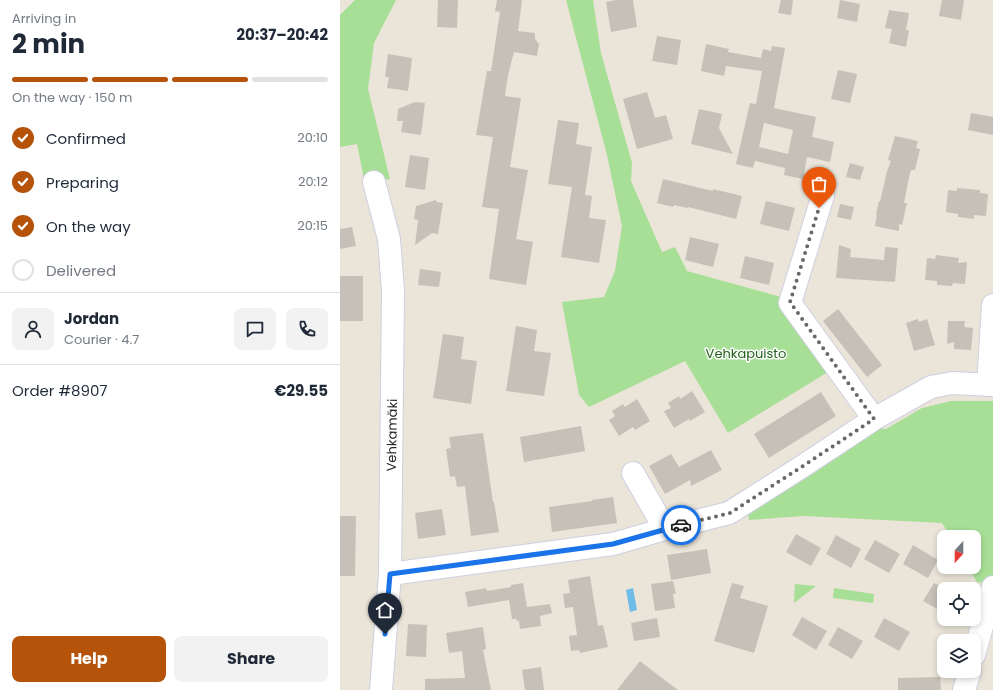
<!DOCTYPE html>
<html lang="en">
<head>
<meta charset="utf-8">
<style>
  body { margin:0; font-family:Poppins,sans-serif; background:#f2f2f3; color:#1f2937; height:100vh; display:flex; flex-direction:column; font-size:15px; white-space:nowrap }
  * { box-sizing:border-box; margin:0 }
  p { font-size:13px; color:#747a83 }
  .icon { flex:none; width:22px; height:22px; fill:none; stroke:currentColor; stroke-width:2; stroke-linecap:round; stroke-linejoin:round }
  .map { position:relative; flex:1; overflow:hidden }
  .details { display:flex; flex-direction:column; background:#fff; width:340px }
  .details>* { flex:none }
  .needle { width:26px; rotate:201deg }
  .fabs { position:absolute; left:597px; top:530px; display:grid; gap:8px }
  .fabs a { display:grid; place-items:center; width:44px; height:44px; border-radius:8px; background:#fff; box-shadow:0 2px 6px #0003; font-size:20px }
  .pin { position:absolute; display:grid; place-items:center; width:34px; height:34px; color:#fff; margin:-41px -17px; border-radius:50% 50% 50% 0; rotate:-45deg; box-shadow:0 0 4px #0007 }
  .pin .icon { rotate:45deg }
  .courier { position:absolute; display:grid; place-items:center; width:40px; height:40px; margin:-20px; border:3px solid #1a73e8; border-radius:50%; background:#fff; color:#222; box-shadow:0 1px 5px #0007 }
  .headline em { font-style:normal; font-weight:700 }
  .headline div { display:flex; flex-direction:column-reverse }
  .headline { display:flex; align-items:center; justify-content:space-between; height:68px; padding:0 12px }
  h1 { font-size:26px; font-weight:700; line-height:30px }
  .bar { display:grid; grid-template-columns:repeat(4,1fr); gap:6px 4px; align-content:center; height:48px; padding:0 12px }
  .bar i { height:5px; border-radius:3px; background:#e0e1e3 }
  .bar .selected { background:#b45309 }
  .bar p { grid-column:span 4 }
  .line { display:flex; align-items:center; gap:10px; padding:0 12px; border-top:1px solid #e0e1e3 }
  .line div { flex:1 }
  .round { display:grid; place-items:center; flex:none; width:42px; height:42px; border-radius:8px; background:#f2f2f3 }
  ol { padding:0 12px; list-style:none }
  li { display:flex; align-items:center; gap:12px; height:44px }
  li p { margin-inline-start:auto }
  li .icon { padding:4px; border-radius:50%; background:#b45309; color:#fff; stroke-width:4 }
  li:last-child { color:#747a83 }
  li i { width:22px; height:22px; border:2px solid #e0e1e3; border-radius:50% }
  .action { display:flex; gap:8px; margin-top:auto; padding:8px 12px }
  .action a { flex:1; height:46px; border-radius:8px; background:#b45309; color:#fff; font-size:16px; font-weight:700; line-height:46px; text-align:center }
  .action a+a { background:#f2f2f3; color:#1f2937 }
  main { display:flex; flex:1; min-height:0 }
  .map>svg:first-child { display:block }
  .green { fill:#a8df97 }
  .water { fill:#6ebde9 }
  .building { fill:#c5c1b9; fill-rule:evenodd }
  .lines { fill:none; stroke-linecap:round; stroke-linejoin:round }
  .minor-casing { stroke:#ced0e0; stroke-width:24 }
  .minor { stroke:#fff; stroke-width:22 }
  .done { stroke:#6b6965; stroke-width:4; stroke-dasharray:0 7.2 }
  .route { stroke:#1a73e8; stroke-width:5 }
  .labels { text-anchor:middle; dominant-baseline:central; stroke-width:3; stroke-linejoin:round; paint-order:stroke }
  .park-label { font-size:13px; fill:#23601b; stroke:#fff }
  .street-label { font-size:13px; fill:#272727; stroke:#fff }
</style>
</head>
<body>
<main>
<section class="details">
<div class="headline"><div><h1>2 min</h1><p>Arriving in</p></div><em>20:37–20:42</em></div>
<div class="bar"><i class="selected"></i><i class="selected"></i><i class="selected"></i><i></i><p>On the way · 150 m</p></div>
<ol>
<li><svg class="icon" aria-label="check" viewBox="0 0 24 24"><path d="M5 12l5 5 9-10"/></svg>Confirmed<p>20:10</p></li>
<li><svg class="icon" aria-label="check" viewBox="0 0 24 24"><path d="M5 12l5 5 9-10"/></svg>Preparing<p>20:12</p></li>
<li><svg class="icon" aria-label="check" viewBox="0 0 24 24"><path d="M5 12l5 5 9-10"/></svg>On the way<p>20:15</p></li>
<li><i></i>Delivered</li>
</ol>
<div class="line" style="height:72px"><a class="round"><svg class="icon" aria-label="person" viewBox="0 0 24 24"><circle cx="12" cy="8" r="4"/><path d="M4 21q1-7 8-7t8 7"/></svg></a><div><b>Jordan</b><p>Courier · 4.7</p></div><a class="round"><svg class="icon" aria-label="chat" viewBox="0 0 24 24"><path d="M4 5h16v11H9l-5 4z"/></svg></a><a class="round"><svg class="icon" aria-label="phone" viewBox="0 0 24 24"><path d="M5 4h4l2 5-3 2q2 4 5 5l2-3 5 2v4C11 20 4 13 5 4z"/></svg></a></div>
<div class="line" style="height:52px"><div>Order #8907</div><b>€29.55</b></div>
<div class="action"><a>Help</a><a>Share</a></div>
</section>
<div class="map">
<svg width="653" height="690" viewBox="0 0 653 690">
  <rect width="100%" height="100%" fill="#eae4d9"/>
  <path class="green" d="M15,0H56L34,43L28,89L50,179L25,184L17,144L0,147V15Z
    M226,0H253L261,53L292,163L291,181L322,252L335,247L347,271L441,297L488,372L388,433L345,361L249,407L239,395L222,302L264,297L275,271L282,226L267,155Z
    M611,401H653V581L651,584L637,582L628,567H634V537H611L602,523L464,516L409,520L408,512L537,428L546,429L582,408Z
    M455,584L476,586L454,603Z
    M494,588L534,594L533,603L493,598Z"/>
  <path class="water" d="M293,588L297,610L290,612L286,590Z"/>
  <path class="building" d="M98,0H118L117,28L97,27Z
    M157,0H182L178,31L195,33V39L199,44L197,56L174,52L168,75L165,96L181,98L170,167L188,170L176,239L193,242L186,285L149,279L159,209L142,207L153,137L136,135L147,71H151L160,12L155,11Z
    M276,0H293L297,27L271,32L266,2Z
    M441,0H453L451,15L438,13Z
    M500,0L520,4L517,22L497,18Z
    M602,0H624L621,20L599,16Z
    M549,10L569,13L566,30H569L566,47L549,43L552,29L545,28Z
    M317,36L341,40L337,65L312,61Z
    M366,44L389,49L388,52L421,58L423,49L431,51L432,46L445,48L434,108L476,117L472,137L494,142L490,162L467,157L463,179L444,175L445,168L415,161L413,168L396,164L410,103L416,104L422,71L386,66L384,76L361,71ZM424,123L453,130L448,154L419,147Z
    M48,54L72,58L68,91L47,88L49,77H45Z
    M498,70L517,74L510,103L491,99Z
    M307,92L315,118L326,115L333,139L297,149L283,99Z
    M75,102L85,103L81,135L61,132L63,121H57L58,109Z
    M359,109L382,114L379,128L393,154L351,144Z
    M631,113L653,117V135L628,130Z
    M218,120L239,123L236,144L252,147L245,195L252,196L249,218L266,220L259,263L221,257L232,187L208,184Z
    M555,136L578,141L576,148L580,149L575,170H571L569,177L564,203H567L562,225L559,224V231L535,226L537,215H536L539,201L540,202L547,171L551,161L548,160Z
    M70,155L89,158L85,190L65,187Z
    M510,163L524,167L520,180L506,177Z
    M323,179L373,191V189L402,196L396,219L348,207V208L334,205L333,207L317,203Z
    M617,188L640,190V193L648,194L646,216L634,215V219L618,217V214L606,212L608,190L617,191Z
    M96,200L97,202L103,203L98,234L92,233L75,245L78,220L74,219L76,206Z
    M426,201L455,208L449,231L420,224Z
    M500,204L514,207L511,220L497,217Z
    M12,227L16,246L0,249V229Z
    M350,237L379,244L373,267L345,260Z
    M499,245L511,249L510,257L544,260L545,247L558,248L555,282L496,278Z
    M596,255L619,258L618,263L627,262L625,284L613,283L612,286L597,285V281L585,280L587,258L595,259Z
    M405,256L434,263L429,285L400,278Z
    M80,269L101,272L99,287L78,285Z
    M0,276H23V321H0Z
    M498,309L542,365L527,377L483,321Z
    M578,319L579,322L587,319L595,345L574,351L566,323Z
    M608,321H625L624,327L633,328L631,350L614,349V342L607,344Z
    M176,326L197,330L194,351L211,353L204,396L166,391Z
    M103,334L124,337L121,359L137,361L131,404L93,398Z
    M352,391L365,412L350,421L349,419L334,428L324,411L331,408L328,403L339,396L340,399Z
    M481,392L496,416L429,458L414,434Z
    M297,399L310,421L295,430L293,427L279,436L269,420L275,416L272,411L283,404L285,407Z
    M241,426L245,451L184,462L180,437Z
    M143,433L153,502H154L159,532L131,536L125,486L117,487L115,476L110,477L106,449L111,448L109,437Z
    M371,450L382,470L351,486L350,480L325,494L309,466L331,454L339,467Z
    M273,497L277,523L212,532L209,507L252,501V500Z
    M102,509L106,535L78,539L75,513Z
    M0,516H16L15,576H0Z
    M456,534L481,548L471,566L446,552Z
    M496,535L521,549L511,568L486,554Z
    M535,540L560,554L549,573L524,559Z
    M573,545L598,560L588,578L563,564Z
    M367,549L371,573L331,580L327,555Z
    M250,576L258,626L263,625L268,647L240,653L239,650L231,651L229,636L237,635L233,607L225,608L223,594L230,593L228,580Z
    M333,581L336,594H333L335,608L315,611L311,584Z
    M183,583L187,607L210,604L212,613L200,616L201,626L180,629L179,621H177L176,619H172L169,600L128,607L125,592L146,588L147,591L171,587V585Z
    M392,583L404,586L400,598L428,606L414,653L374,641Z
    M594,583L604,588V613L583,601Z
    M462,617L487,631L476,650L452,635Z
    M317,618L320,637L294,641L291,623Z
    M544,618L570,632L559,651L534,637Z
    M68,624L87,625L86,657L66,656Z
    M143,627L146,649L143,650L151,690H85V679L125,678L122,651L109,653L106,633Z
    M498,627L523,641L512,659L488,645Z
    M300,661L318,675L338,690H277Z
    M201,667L204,690H185L182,670Z
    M600,677L601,690H558V678Z"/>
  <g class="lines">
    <g class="minor-casing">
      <path id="minor" d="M34,182L49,239L53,291L50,574L41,690
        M483,195L450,303L534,419
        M648,385L653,305
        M293,473L325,529
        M50,574L273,544L325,529L389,513L463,466L534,419L591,387L612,383L653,385
        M634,655L653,587
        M624,690L630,671"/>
    </g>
    <use href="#minor" class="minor"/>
  </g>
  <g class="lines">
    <path class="done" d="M341,525L390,513L463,466L534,419L450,302L479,208"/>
    <path class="route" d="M45,634L50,574L273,544L341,525"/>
  </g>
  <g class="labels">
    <g class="park-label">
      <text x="406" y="353">Vehkapuisto</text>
    </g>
    <g class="street-label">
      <text transform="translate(52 435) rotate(-89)">Vehkamäki</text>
    </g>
  </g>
</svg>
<div class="fabs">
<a><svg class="needle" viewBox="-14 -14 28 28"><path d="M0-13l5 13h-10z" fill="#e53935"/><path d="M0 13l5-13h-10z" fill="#747a83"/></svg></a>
<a><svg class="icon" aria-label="locate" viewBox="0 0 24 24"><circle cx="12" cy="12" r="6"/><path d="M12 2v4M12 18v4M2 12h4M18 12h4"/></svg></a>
<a><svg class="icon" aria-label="layers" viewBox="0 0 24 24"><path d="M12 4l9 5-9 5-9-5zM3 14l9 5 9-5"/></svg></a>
</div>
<div class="pin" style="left:479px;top:208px;background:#ea580c"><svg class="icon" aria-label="bag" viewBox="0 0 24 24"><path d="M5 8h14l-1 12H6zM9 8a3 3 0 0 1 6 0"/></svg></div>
<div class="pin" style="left:45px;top:634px;background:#1f2937"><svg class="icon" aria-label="home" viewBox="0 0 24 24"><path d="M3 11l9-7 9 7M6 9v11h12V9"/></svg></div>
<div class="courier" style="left:341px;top:525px"><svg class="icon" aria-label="car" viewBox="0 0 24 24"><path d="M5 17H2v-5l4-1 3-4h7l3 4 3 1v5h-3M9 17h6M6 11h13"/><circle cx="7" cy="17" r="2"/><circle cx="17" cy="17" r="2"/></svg></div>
</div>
</main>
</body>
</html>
